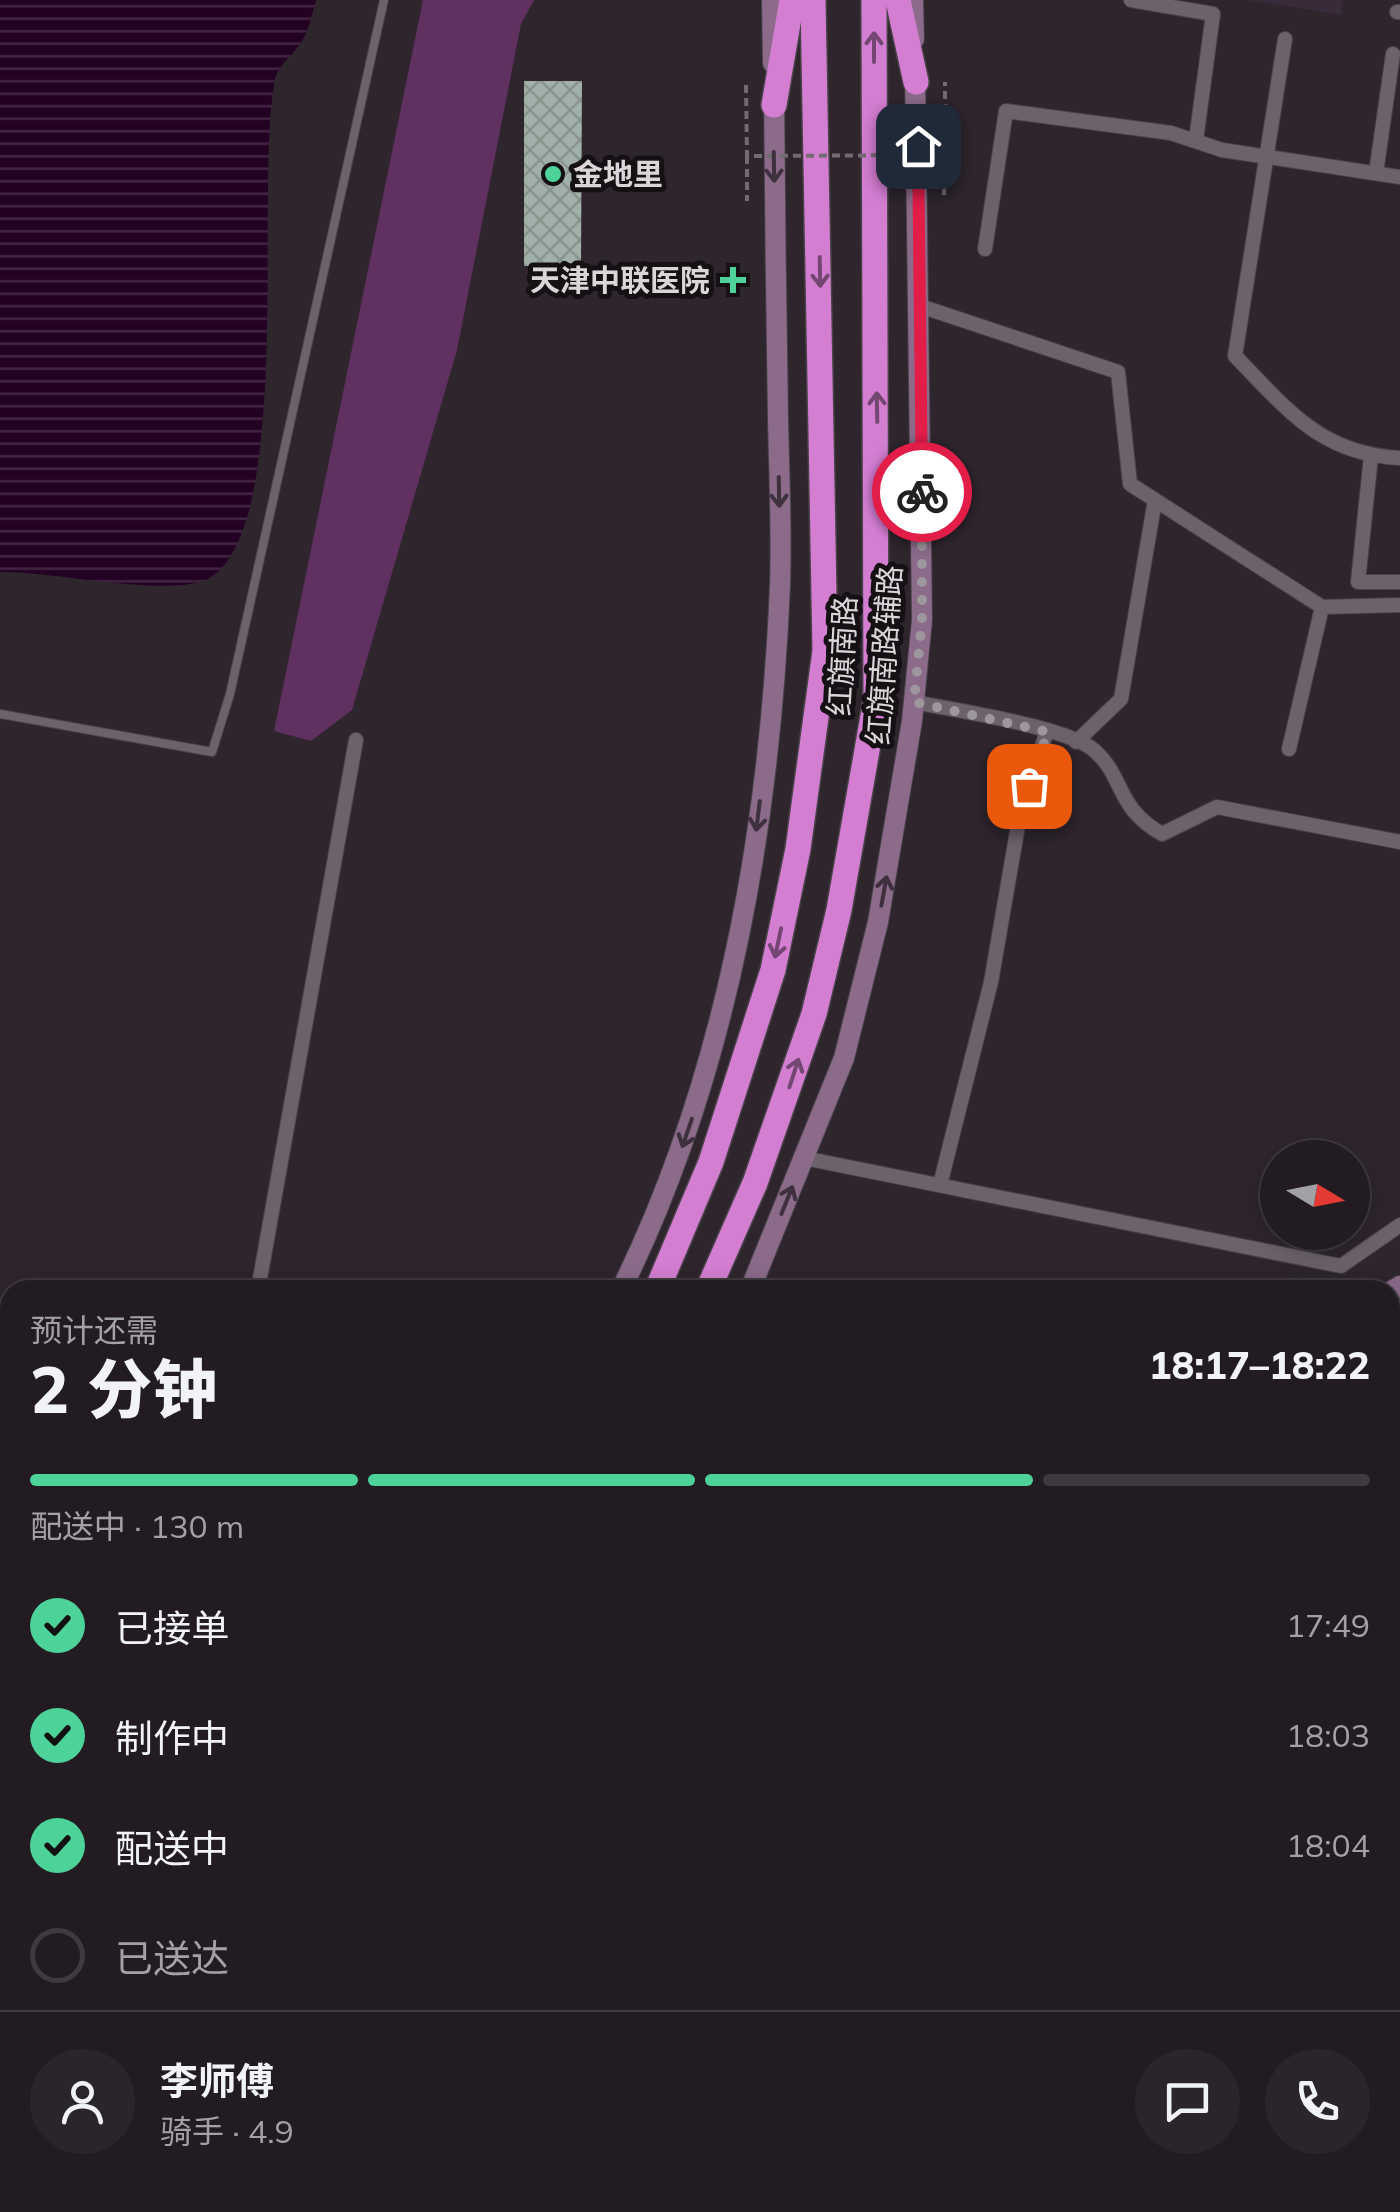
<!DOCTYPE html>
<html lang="zh">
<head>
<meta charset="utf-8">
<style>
  body { margin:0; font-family:Mulish,"Noto Sans SC",sans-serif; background:#2a252a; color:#f1f3f6; height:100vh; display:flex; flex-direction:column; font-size:38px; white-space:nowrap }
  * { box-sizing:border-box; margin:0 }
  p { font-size:32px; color:#a2a1a5 }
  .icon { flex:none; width:55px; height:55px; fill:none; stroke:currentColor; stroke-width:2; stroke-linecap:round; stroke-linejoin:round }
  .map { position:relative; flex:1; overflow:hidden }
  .sheet { position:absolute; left:0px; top:1280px; width:1400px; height:932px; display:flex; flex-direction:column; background:#221c22; border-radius:30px 30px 0 0; box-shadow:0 5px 25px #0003,0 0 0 2px #3f3a40 }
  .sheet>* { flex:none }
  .needle { width:65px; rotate:100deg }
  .tools { position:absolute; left:1260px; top:1140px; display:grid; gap:20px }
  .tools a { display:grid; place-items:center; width:110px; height:110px; border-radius:50%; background:#221c22; box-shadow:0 5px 25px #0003,0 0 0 2px #3f3a40; font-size:50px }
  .pin { position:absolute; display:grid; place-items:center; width:85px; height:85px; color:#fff; margin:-42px; border-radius:20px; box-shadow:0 5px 15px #0006 }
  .courier { position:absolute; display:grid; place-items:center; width:100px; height:100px; margin:-50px; border:8px solid #e11d48; border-radius:50%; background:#fff; color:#222; box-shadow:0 2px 12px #0007 }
  .head em { font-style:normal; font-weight:800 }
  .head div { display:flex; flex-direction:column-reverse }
  .head { display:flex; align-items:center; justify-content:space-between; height:170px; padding:0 30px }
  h1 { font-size:65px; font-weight:800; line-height:75px }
  .bar { display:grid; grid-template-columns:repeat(4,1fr); gap:15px 10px; align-content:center; height:120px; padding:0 30px }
  .bar i { height:12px; border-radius:8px; background:#3f3a40 }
  .bar .current { background:#4dd39a }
  .bar p { grid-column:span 4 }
  .line { display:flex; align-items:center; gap:25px; padding:0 30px; border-top:2px solid #3f3a40 }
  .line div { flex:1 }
  .round { display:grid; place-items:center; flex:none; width:105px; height:105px; border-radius:52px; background:#2a252a }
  ol { padding:0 30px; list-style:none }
  li { display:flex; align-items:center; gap:30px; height:110px }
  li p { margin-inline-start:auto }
  li .icon { padding:10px; border-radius:50%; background:#4dd39a; color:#111; stroke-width:4 }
  li:last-child { color:#a2a1a5 }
  li i { width:55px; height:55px; border:5px solid #3f3a40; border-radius:50% }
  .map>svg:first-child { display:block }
  .built { fill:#392b39 }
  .grass { fill:#603060 }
  .forest { fill:url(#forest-crowns) }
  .water { fill:url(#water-rules) }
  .building { fill:url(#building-cross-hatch) }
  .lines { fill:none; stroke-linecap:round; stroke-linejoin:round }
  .lane-casing { stroke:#494249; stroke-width:10 }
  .street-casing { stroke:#494249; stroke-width:16 }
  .secondary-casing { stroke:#494249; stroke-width:22 }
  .highway-casing { stroke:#494249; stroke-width:28 }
  .path { stroke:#736b72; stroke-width:4; stroke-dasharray:8 5; stroke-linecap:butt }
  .lane { stroke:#6c626b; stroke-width:8 }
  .street { stroke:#6c626b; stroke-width:14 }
  .secondary { stroke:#8b6a8a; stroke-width:20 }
  .highway { stroke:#d47ed2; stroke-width:25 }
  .path-bridge { stroke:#736b72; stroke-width:4; stroke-dasharray:8 5; stroke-linecap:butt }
  .oneway { stroke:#744772 }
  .oneway2 { stroke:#3e303d }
  .done { stroke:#9e979d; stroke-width:10; stroke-dasharray:0 18 }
  .route { stroke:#e11d48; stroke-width:12 }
  .poi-dot { fill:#4dd39a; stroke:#141013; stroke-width:4 }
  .labels { text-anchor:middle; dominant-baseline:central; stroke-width:10; stroke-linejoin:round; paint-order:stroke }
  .poi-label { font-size:30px; font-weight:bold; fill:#dbd5da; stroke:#141013; text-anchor:start }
  .street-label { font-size:30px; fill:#dbd5da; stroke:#141013 }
</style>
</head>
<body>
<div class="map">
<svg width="1400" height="2212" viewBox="0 0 1400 2212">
  <defs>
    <pattern id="forest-crowns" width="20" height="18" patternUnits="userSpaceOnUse" patternTransform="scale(2.5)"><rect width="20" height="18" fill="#603060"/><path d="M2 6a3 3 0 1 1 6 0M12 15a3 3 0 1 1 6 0" fill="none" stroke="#764d76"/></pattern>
    <pattern id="water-rules" width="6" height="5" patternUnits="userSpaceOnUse" patternTransform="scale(2.5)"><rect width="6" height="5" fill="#230123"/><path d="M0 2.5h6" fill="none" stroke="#422542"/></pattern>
    <pattern id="building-cross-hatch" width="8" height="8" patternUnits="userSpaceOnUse" patternTransform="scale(2.5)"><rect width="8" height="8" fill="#a1b0a8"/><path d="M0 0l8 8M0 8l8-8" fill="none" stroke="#89948e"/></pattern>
  </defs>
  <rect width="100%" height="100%" fill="#2e252d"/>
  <path class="built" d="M1246,0H1343L1341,15Z
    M1400,1304V2181L1390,2178V1310Z"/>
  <path class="grass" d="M423,0H534L521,24L457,350L352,710L311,741L274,731Z"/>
  <path class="forest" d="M175,2202H1041L1082,2212H168Z"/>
  <path class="water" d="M0,0H316C312,14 309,31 301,43C293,55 278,65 275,80C254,182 295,523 211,577C176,600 49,570 0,572Z"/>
  <path class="building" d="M524,81H582L581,266H524Z"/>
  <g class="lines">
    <g class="lane-casing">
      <path id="lane" d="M0,714L212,752L230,694L384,0
        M510,2202L544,2212
        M710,2212L713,2202"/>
    </g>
    <g class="street-casing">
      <path id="street" d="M1131,0L1213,14L1196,140
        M1397,12H1400
        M1285,39L1235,356C1287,409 1320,454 1400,458
        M1376,173L1393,54
        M985,249L1006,111L1171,133L1222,150L1400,177
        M920,306L1118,372L1130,484L1322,607L1400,605
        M1371,456L1358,582H1400
        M914,702C952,710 1069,727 1095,751C1125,778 1115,807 1162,834L1217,807L1400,842
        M1076,742L1121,699L1155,500
        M1289,749L1322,607
        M804,1158L1341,1266L1400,1225
        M940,1185L991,982L1020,814L1047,731
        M258,1290L356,740
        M1390,2123L1400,2125
        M1008,2202L1013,2212
        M912,2212L921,2202"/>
    </g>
    <g class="secondary-casing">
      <path id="secondary" d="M772,0L773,63
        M913,0L914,39
        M621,1290C728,1073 770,826 780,585C782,530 779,473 778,418C776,309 775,201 774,92
        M750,1290L844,1058L878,922L912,721L922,620L915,68
        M1390,1292L1400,1286
        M0,1890L10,1892
        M0,1941L10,1944
        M0,2125L10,2112
        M1106,2202L1144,2212
        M1315,2202L1353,2212
        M136,2212L143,2202"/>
    </g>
    <g class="highway-casing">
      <path id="highway" d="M898,0L916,82
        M774,105L792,0
        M657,1290L711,1162L773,970L798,849L825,651L813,0
        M708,1290L755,1183L814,1014L839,910L876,699L874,0
        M0,2169L10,2156
        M11,2212L18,2202
        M70,2212L77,2202
        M108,2212L115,2202"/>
    </g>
    <path class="path" d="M747,156V201
      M944,195L945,155
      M1390,1608L1400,1595
      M1390,1855L1400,1862
      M1390,2011L1400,2021"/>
    <use href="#lane" class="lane"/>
    <use href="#street" class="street"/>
    <use href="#secondary" class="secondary"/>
    <use href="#highway" class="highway"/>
    <path class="path-bridge" d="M746,85L747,156L945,155V82"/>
  </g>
  <defs><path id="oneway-shaft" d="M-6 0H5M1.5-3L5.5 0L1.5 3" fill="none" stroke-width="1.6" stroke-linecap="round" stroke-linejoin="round" transform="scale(2.5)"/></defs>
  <g class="oneway">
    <use href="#oneway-shaft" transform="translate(874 47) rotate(-90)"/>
    <use href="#oneway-shaft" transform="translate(820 272) rotate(89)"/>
    <use href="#oneway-shaft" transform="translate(877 407) rotate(-91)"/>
    <use href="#oneway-shaft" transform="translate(778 943) rotate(102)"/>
    <use href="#oneway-shaft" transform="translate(794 1073) rotate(-72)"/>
  </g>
  <g class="oneway2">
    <use href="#oneway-shaft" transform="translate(774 167) rotate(89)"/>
    <use href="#oneway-shaft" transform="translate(779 492) rotate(89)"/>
    <use href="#oneway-shaft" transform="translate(758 816) rotate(97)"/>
    <use href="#oneway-shaft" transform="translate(884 891) rotate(-80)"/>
    <use href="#oneway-shaft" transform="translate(687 1133) rotate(109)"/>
    <use href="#oneway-shaft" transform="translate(787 1200) rotate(-68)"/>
  </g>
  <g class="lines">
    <path class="done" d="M922,492V620L914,702L1048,732L1029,786"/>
    <path class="route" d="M918,146L922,492"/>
  </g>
  <g class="poi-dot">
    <circle cx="553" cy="174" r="10"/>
    <path d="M728 265h10v10h10v10h-10v10h-10v-10h-10v-10h10z"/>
  </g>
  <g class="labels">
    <g class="poi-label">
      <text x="573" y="174">金地里</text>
      <text x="710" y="280" text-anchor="end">天津中联医院</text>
    </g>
    <g class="street-label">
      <text transform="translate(884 655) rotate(-86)">红旗南路辅路</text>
      <text transform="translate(842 656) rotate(-87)">红旗南路</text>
    </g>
  </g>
</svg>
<div class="tools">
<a><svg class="needle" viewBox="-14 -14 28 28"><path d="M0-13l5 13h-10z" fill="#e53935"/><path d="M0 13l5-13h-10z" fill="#a2a1a5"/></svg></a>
</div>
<div class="pin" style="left:1029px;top:786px;background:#ea580c"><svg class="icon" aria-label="bag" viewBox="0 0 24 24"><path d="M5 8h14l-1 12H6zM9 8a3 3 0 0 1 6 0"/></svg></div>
<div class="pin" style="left:918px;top:146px;background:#1f2937"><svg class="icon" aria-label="home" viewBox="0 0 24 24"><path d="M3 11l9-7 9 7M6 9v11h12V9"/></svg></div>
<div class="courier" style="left:922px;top:492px"><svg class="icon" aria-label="bike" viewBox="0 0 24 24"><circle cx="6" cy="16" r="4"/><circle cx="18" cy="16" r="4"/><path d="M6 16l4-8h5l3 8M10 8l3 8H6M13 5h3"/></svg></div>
<section class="sheet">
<div class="head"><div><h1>2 分钟</h1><p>预计还需</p></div><em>18:17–18:22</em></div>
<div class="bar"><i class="current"></i><i class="current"></i><i class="current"></i><i></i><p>配送中 · 130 m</p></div>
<ol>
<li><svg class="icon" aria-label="check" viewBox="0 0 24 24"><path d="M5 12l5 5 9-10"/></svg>已接单<p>17:49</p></li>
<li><svg class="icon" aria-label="check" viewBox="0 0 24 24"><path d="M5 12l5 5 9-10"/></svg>制作中<p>18:03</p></li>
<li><svg class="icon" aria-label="check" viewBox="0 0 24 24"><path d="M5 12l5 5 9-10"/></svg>配送中<p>18:04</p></li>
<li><i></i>已送达</li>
</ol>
<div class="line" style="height:180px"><a class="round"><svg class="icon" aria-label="person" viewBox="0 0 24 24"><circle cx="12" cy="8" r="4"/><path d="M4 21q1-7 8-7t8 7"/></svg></a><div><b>李师傅</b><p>骑手 · 4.9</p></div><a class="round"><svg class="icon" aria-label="chat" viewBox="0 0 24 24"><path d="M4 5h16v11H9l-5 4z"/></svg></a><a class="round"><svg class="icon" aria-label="phone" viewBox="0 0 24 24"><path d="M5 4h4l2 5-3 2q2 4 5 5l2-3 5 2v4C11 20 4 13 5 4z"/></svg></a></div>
</section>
</div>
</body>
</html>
